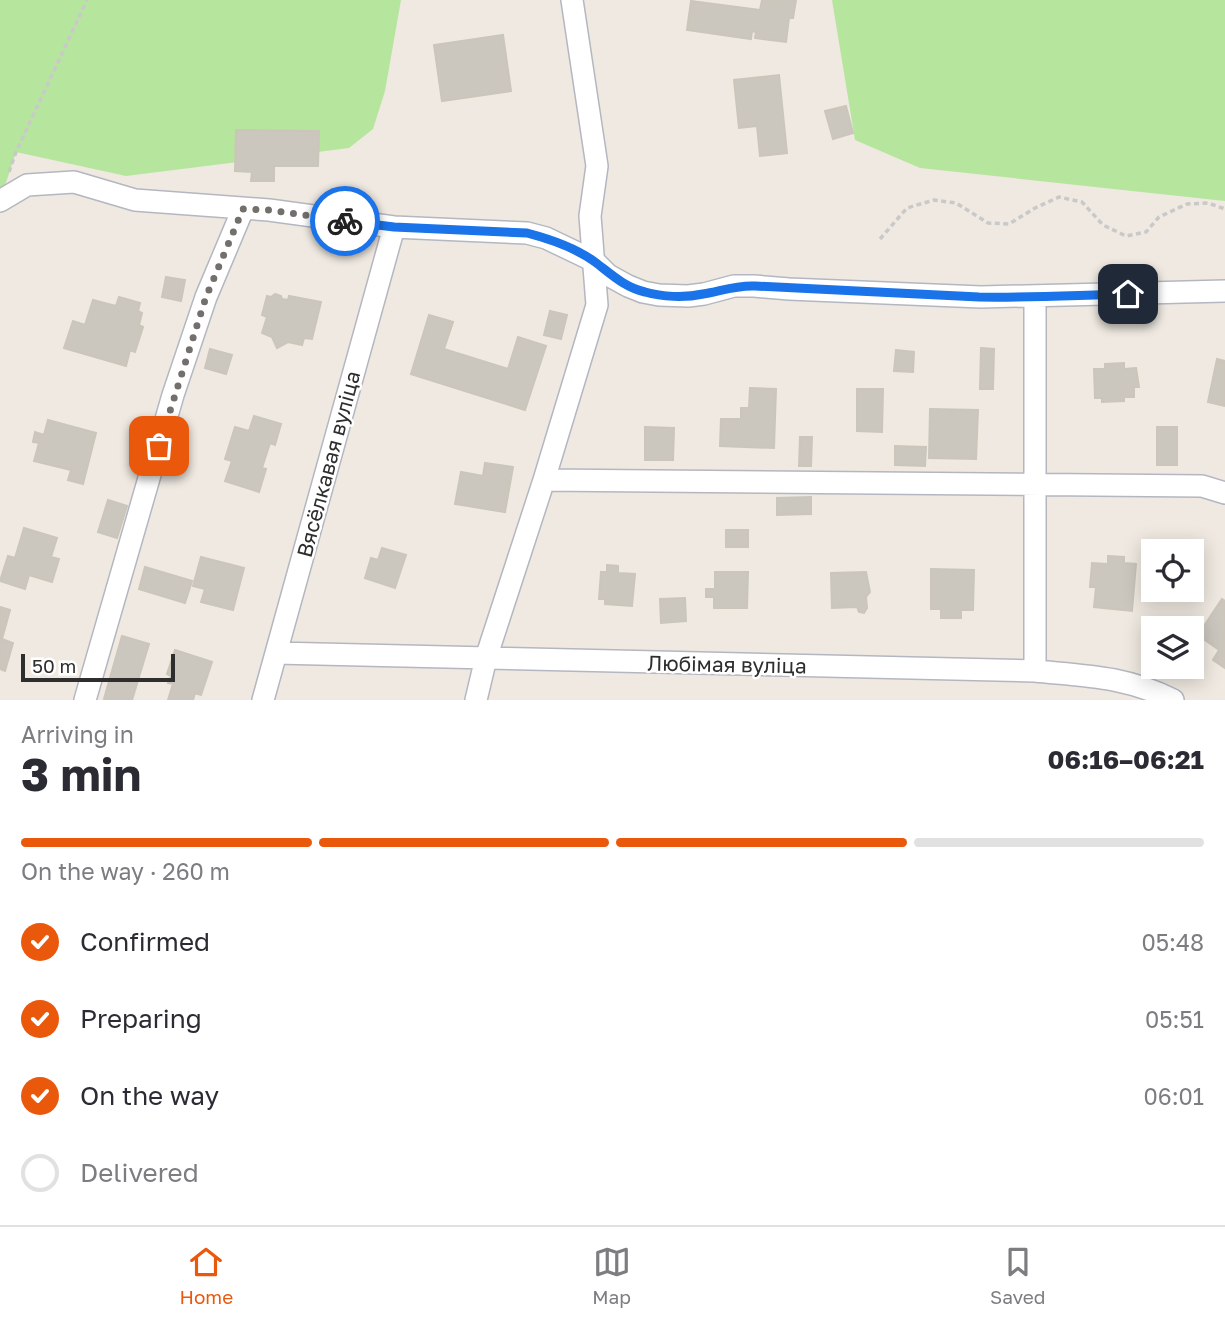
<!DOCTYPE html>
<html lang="en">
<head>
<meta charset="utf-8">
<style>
  body { margin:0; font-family:"Golos Text",sans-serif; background:#f2f2f3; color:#2b2b33; height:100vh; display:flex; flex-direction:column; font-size:26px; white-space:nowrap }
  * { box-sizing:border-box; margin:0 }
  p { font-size:23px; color:#7c7c81 }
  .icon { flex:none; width:38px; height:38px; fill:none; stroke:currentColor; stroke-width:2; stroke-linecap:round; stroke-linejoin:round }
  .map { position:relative; height:700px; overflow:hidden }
  .drawer { display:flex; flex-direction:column; background:#fff; flex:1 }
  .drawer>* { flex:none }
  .fabs { position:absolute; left:1141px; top:539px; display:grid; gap:14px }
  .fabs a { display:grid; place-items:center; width:63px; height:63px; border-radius:0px; background:#fff; box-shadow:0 4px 18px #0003; font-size:35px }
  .scale { position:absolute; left:21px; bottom:18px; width:154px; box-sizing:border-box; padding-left:7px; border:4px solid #2e2e2e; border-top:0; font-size:19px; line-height:24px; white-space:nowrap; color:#2e2e2e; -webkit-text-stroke:5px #fff; paint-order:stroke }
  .pin { position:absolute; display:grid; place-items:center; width:60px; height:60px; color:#fff; margin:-30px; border-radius:14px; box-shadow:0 4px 10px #0006 }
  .courier { position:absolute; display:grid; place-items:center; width:70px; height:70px; margin:-35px; border:5px solid #1a73e8; border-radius:50%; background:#fff; color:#222; box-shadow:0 2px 9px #0007 }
  .headline em { font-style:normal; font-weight:700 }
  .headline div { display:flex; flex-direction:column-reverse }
  .headline { display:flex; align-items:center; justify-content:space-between; height:119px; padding:0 21px }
  h1 { font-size:46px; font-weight:700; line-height:52px }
  .bar { display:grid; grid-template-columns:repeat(4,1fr); gap:10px 7px; align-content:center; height:84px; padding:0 21px }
  .bar i { height:9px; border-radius:5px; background:#e1e1e2 }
  .bar .on { background:#ea580c }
  .bar p { grid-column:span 4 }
  ol { padding:0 21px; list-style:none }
  li { display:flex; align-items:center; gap:21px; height:77px }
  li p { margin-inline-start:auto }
  li .icon { padding:7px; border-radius:50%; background:#ea580c; color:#fff; stroke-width:4 }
  li:last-child { color:#7c7c81 }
  li i { width:38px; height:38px; border:4px solid #e1e1e2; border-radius:50% }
  .dock { display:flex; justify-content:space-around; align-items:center; height:98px; border-top:2px solid #e1e1e2; background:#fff; font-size:19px; color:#7c7c81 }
  .dock a { display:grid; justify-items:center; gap:4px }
  .dock .on { color:#ea580c }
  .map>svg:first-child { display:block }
  .green { fill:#b6e59e }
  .building { fill:#cbc7bf; stroke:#cbc5ba; stroke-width:2 }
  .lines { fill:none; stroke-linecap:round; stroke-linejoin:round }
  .minor-casing { stroke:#b4b7c1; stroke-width:24 }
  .path { stroke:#c9c9c9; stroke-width:3.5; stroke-dasharray:5 3.5; stroke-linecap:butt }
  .minor { stroke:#fff; stroke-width:21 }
  .done { stroke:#726f6d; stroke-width:7; stroke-dasharray:0 12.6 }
  .route { stroke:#1a73e8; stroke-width:9 }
  .labels { text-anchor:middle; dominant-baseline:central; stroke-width:5; stroke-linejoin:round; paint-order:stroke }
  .street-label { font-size:21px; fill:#2e2e2e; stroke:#fff }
</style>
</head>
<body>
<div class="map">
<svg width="1225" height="700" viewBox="0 0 1225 700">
  <rect width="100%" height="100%" fill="#efe9e1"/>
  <path class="green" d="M0,0H401L385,91L373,129L349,148L126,176L16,152L0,201Z
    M832,0H1225V201L920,168L855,140Z"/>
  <path class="building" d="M762,0H796L793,18H789L786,42L755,38L756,32L752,31L751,39L687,30L691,1L760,10Z
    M503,35L511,91L442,101L434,45Z
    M779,75L787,153L760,156L757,126L739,128L734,80Z
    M846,106L853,133L833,139L825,111Z
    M236,130L319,131L318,166H274V181H251L252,172L235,171Z
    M166,277L185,280L181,301L162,297Z
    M275,294L281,296L282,299L288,300L289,296L321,302L312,339L304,338L302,345L288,342L277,348L272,337L262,333L267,317L262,315L267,296L271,297Z
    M119,297L140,303L138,311L142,313L139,325L143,327L135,352L130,350L126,366L64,348L73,321L85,325L93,300L116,306Z
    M550,311L567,315L561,339L544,335Z
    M429,315L453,322L444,349L508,369L518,337L546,346L525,410L411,374Z
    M981,348L994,349L993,389H980Z
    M210,349L232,355L226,374L205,368Z
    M896,350L914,352L913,372L894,371Z
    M1217,359L1225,361V406L1208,402Z
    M1124,363V369L1136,368L1139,387H1134V397H1124V401L1102,402V398H1095L1094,369H1105V364Z
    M750,388L776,389L774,448L720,446L721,419H741V408H749Z
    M857,389H883L882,432L857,431Z
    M930,409L978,410L976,459L929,458Z
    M254,416L281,424L275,445L270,443L262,468L266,469L259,492L225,481L232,461L225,459L235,427L249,431Z
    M48,420L96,433L83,484L68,480L71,470L34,461L39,443L33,442L35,432L44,435Z
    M645,427L674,428L673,460H645Z
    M1157,427H1177V465H1157Z
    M800,437H812L811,466H799Z
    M895,446L926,447L925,466L895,465Z
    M485,463L513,467L505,512L455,504L461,472L483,476Z
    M811,497V514L777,515V498Z
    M108,500L127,506L117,538L98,532Z
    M24,528L57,538L51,557L59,559L52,582L29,575L25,589L0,581L8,556L15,558Z
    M726,530H748V547H726Z
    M382,548L406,555L395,588L365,578L371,558L378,560Z
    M1108,556L1124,557V563L1136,564L1132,611L1094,607L1096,587H1090L1092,563L1108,564Z
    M201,557L244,568L233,610L201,602L205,589L193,586Z
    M607,565L618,566V573L635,574L632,606L605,604V599H599L601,572H607Z
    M145,567L192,581L185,603L139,589Z
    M931,569L974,570L973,610H961V618H941V609H931Z
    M715,572H748L747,608H714V597H706V589H715Z
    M866,572L870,592L866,597L867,608L864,613L859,612L857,607L832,608L831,573Z
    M685,598L686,621L661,623L660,599Z
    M1222,599L1225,601V668L1213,660L1219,650L1198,635Z
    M0,607L10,610L2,639L13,643L5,671L0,669Z
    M122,636L149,644L132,700H106L104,699Z
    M175,650L212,662L201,695L195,693L193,700H168L173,684L168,683L171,676L167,674Z"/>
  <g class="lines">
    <g class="minor-casing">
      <path id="minor" d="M0,201L27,185L74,182L135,200L269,210L394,227L527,233L546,238L594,261L608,275L628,286L643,292L659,295L688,296L704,294L734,286H754L789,289L981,297L1225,291
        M1035,296V671
        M544,480L597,305L590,216L597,166L572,0
        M276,653L1035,671C1086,676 1125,676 1173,700
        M85,700L173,395L206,297L243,209
        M263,700L394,227
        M476,700L486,658L544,480L1202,486L1225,493"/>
    </g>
    <path class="path" d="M9,172L16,152L87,0
      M880,239L907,208L934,200L956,203L988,223L1009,224L1035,208L1059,197L1082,202L1103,225L1126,236L1146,232L1159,217L1187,204L1208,203L1225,209"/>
    <use href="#minor" class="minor"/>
  </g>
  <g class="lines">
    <path class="done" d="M159,446L206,297L243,209L269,210L345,221"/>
    <path class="route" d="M345,221L394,227L527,233C550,239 576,248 595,262C611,274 624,287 645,292C662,297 685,298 703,294C721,291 736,285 755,286C830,289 904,294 979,297C1028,298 1079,295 1128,294"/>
  </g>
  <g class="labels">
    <g class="street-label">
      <text transform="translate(328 464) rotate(-75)">Вясёлкавая вуліца</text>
      <text transform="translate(727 664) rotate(1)">Любімая вуліца</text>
    </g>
  </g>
</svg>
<div class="fabs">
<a><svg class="icon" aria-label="locate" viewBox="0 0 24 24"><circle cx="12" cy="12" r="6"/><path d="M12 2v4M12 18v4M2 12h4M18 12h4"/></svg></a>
<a><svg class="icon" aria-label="layers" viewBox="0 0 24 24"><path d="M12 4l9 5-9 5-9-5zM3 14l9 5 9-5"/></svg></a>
</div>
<div class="scale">50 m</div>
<div class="pin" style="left:159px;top:446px;background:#ea580c"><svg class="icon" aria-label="bag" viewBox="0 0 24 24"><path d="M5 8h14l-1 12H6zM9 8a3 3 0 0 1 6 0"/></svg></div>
<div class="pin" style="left:1128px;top:294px;background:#1f2937"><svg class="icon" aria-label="home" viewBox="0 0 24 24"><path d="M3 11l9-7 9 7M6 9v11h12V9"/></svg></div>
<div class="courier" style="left:345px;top:221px"><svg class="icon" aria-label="bike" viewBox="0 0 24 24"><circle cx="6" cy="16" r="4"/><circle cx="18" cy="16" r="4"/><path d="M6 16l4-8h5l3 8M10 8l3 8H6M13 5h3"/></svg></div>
</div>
<section class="drawer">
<div class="headline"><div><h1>3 min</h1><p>Arriving in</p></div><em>06:16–06:21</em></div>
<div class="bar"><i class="on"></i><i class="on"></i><i class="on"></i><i></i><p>On the way · 260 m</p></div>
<ol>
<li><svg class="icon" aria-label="check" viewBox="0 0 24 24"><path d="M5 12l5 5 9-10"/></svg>Confirmed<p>05:48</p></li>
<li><svg class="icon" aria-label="check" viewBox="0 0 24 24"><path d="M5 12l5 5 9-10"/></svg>Preparing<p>05:51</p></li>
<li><svg class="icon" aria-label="check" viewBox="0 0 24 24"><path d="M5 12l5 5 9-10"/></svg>On the way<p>06:01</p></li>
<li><i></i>Delivered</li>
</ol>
</section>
<nav class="dock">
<a class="on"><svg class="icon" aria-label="home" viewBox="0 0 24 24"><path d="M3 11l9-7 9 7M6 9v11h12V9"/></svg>Home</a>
<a><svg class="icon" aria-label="map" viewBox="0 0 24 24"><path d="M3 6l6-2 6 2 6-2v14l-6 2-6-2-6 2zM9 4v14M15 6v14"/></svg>Map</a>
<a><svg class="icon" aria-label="saved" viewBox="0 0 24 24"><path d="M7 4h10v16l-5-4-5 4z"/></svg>Saved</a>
</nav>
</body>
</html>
